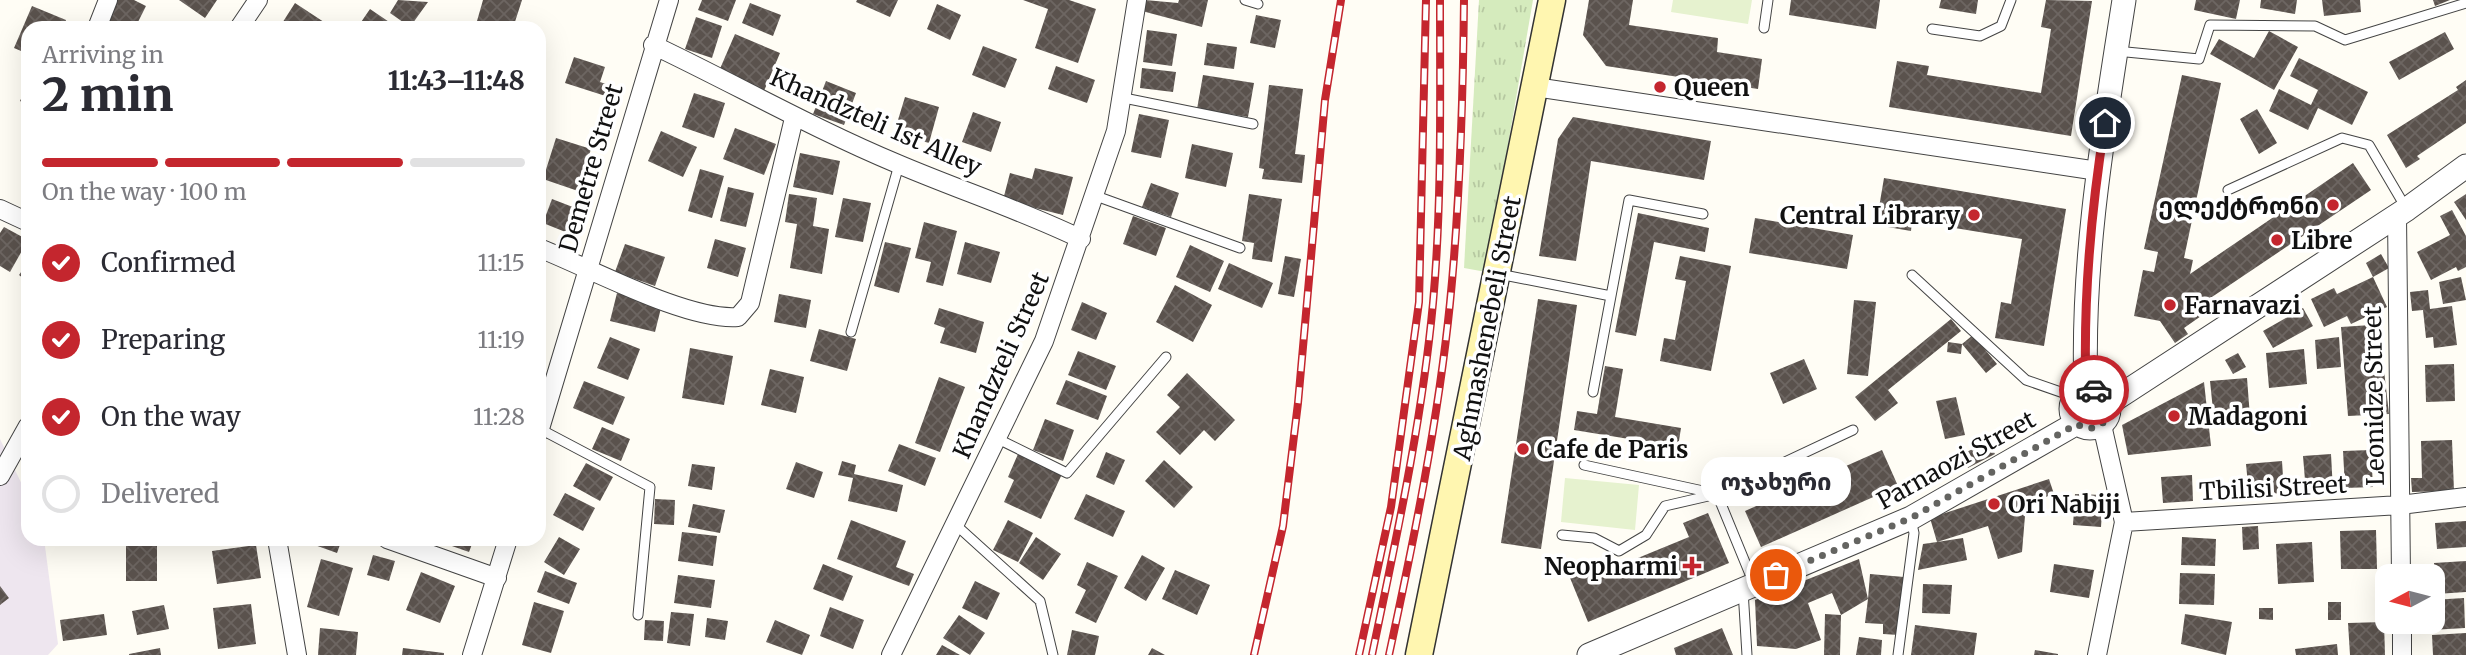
<!DOCTYPE html>
<html lang="en">
<head>
<meta charset="utf-8">
<style>
  body { margin:0; font-family:Merriweather,"Noto Sans Georgian",serif; background:#f2f2f3; color:#2b2b33; height:100vh; display:flex; flex-direction:column; font-size:26px; white-space:nowrap }
  * { box-sizing:border-box; margin:0 }
  p { font-size:23px; color:#7c7c81 }
  .icon { flex:none; width:38px; height:38px; fill:none; stroke:currentColor; stroke-width:2; stroke-linecap:round; stroke-linejoin:round }
  .map { position:relative; flex:1; overflow:hidden }
  .details { position:absolute; left:21px; top:21px; width:525px; height:525px; display:flex; flex-direction:column; background:#fff; border-radius:21px; box-shadow:0 7px 28px #0002 }
  .details>* { flex:none }
  .needle { width:46px; rotate:263deg }
  .tools { position:absolute; left:2375px; top:564px; display:grid; gap:14px }
  .tools a { display:grid; place-items:center; width:70px; height:70px; border-radius:14px; background:#fff; box-shadow:0 7px 28px #0002; font-size:35px }
  .pin { position:absolute; display:grid; place-items:center; width:60px; height:60px; color:#fff; margin:-30px; border:4px solid #fff; border-radius:50%; box-shadow:0 2px 7px #0007 }
  .courier { position:absolute; display:grid; place-items:center; width:70px; height:70px; margin:-35px; border:5px solid #c4262e; border-radius:50%; background:#fff; color:#222; box-shadow:0 2px 9px #0007 }
  .bubble { position:absolute; height:49px; border-radius:21px; background:#fff; box-shadow:0 7px 28px #0002; font-size:23px; font-weight:800; line-height:49px; text-align:center }
  .head em { font-style:normal; font-weight:800 }
  .head div { display:flex; flex-direction:column-reverse }
  .head { display:flex; align-items:center; justify-content:space-between; height:119px; padding:0 21px }
  h1 { font-size:46px; font-weight:800; line-height:52px }
  .bar { display:grid; grid-template-columns:repeat(4,1fr); gap:10px 7px; align-content:center; height:84px; padding:0 21px }
  .bar i { height:9px; border-radius:5px; background:#e1e1e2 }
  .bar .current { background:#c4262e }
  .bar p { grid-column:span 4 }
  ol { padding:0 21px; list-style:none }
  li { display:flex; align-items:center; gap:21px; height:77px }
  li p { margin-inline-start:auto }
  li .icon { padding:7px; border-radius:50%; background:#c4262e; color:#fff; stroke-width:4 }
  li:last-child { color:#7c7c81 }
  li i { width:38px; height:38px; border:4px solid #e1e1e2; border-radius:50% }
  .map>svg:first-child { display:block }
  .industrial { fill:#eee6ef }
  .park { fill:url(#park-tufts) }
  .pitch { fill:#e6f2cf }
  .building { fill:url(#building-cross-hatch) }
  .lines { fill:none; stroke-linecap:round; stroke-linejoin:round }
  .service-casing { stroke:#444; stroke-width:11 }
  .minor-casing { stroke:#444; stroke-width:20 }
  .tertiary-casing { stroke:#444; stroke-width:25 }
  .secondary-casing { stroke:#333; stroke-width:29 }
  .service { stroke:#fff; stroke-width:9 }
  .minor { stroke:#fff; stroke-width:18 }
  .tertiary { stroke:#fff; stroke-width:23 }
  .secondary { stroke:#fff6b0; stroke-width:26 }
  .rail-casing { stroke:#c4262e; stroke-width:8 }
  .rail { stroke:#fff; stroke-width:5; stroke-dasharray:16; stroke-linecap:butt }
  .done { stroke:#646461; stroke-width:7; stroke-dasharray:0 12.6 }
  .route { stroke:#c4262e; stroke-width:9 }
  .poi-dot { fill:#c4262e; stroke:#fff; stroke-width:2.5 }
  .labels { text-anchor:middle; dominant-baseline:central; stroke-width:7; stroke-linejoin:round; paint-order:stroke }
  .poi-label { font-size:24px; font-weight:bold; fill:#111; stroke:#fff; text-anchor:start }
  .street-label { font-size:24px; fill:#111; stroke:#fff }
</style>
</head>
<body>
<div class="map">
<svg width="2466" height="655" viewBox="0 0 2466 655">
  <defs>
    <pattern id="park-tufts" width="24" height="20" patternUnits="userSpaceOnUse" patternTransform="scale(1.75)"><rect width="24" height="20" fill="#d5ebbd"/><path d="M3 7l-1-3M5 7V3M7 7l1-3M15 17l-1-3M17 17v-4M19 17l1-3" fill="none" stroke="#b6c8a1"/></pattern>
    <pattern id="building-cross-hatch" width="8" height="8" patternUnits="userSpaceOnUse" patternTransform="scale(1.75)"><rect width="8" height="8" fill="#5a524d"/><path d="M0 0l8 8M0 8l8-8" fill="none" stroke="#6d6662"/></pattern>
  </defs>
  <rect width="100%" height="100%" fill="#fffdf5"/>
  <path class="industrial" d="M0,439L28,497V539H44L58,644L48,655H0Z"/>
  <path class="park" d="M1479,0H1533L1486,272L1464,268Z"/>
  <path class="pitch" d="M1673,0H1752L1748,24L1671,12Z
    M1565,478L1639,485L1635,530L1561,522Z"/>
  <path class="building" d="M117,0H134L146,6L135,28H104Z
    M179,0H217L205,18Z
    M398,0L428,2L410,27L390,13Z
    M483,0H522L513,28H500L477,21Z
    M702,0H736L728,21L698,10Z
    M857,0H898L890,17L856,2Z
    M1023,0H1069L1096,9L1078,63L1035,48L1048,9Z
    M1145,0L1178,3L1179,0H1208L1202,27L1142,11Z
    M1589,0H1633L1629,25L1718,38L1717,52L1762,59L1758,89L1606,66L1583,35Z
    M1791,0H1880L1876,29L1789,15Z
    M1941,0H1978L1976,14L1939,8Z
    M2046,0L2092,1L2071,136L1889,107L1897,61L1929,66L1927,75L2041,93L2051,29L2041,27Z
    M2196,0H2240L2236,19L2194,10Z
    M2261,0H2297L2295,14L2260,8Z
    M2322,0H2360L2361,12L2324,16Z
    M2433,0H2450L2435,6Z
    M295,3L333,28H279Z
    M750,3L781,15L773,36L742,23Z
    M937,4L961,15L950,40L927,29Z
    M32,6L66,20L63,28H28V54L14,48Z
    M370,9L398,28H357Z
    M1256,15L1281,20L1275,48L1250,43Z
    M696,17L722,26L712,58L685,49Z
    M1147,30L1177,34L1172,66L1143,62Z
    M2269,31L2298,47L2274,90L2210,54L2219,39L2254,58Z
    M2445,32L2454,49L2399,80L2389,62Z
    M735,34L780,53L764,91L719,71Z
    M1207,43L1237,47L1234,69L1204,65Z
    M983,46L1017,59L1005,88L972,75Z
    M574,57L605,67L600,82L621,89L618,100L565,83Z
    M2299,58L2368,92L2352,125L2318,108L2308,130L2269,111L2279,89L2311,105L2318,90L2290,76Z
    M1056,66L1095,80L1087,103L1048,89Z
    M1142,68L1176,72L1173,92L1140,88Z
    M1203,75L1254,83L1248,117L1197,109Z
    M2182,75L2221,83L2184,258L2193,260L2190,274L2353,163L2371,190L2206,301L2211,309L2184,328L2188,334L2175,343L2160,321L2134,316L2143,270L2154,272L2158,252L2144,249Z
    M2466,80V123L2417,156L2420,159L2406,168L2387,135L2458,90L2456,87Z
    M826,81L856,93L844,125L813,114Z
    M28,84V105L20,101Z
    M1269,85L1303,89L1295,154L1305,155L1302,183L1262,179L1264,169L1259,168Z
    M694,93L725,103L714,138L682,127Z
    M905,97L939,107L929,143L894,133Z
    M2257,109L2277,143L2259,154L2240,119Z
    M973,112L1001,122L991,152L962,142Z
    M1139,114L1169,120L1161,158L1131,152Z
    M1573,117L1711,141L1704,180L1591,161L1576,261L1539,256L1558,139Z
    M735,128L776,144L764,175L723,159Z
    M661,131L697,147L683,177L648,161Z
    M556,138L591,149L578,191L543,179Z
    M1192,144L1233,153L1226,187L1185,178Z
    M800,153L840,161L833,195L793,187Z
    M1035,168L1073,177L1063,215L1003,200L1010,173L1032,179Z
    M700,169L724,176L712,218L688,211Z
    M1884,178L2066,209L2044,346L1995,338L2001,302L2011,304L2022,239L1912,221L1911,231L1876,225Z
    M1151,183L1179,193L1171,217L1142,207Z
    M728,187L754,193L746,227L720,221Z
    M789,194L817,198L813,226L829,229L822,274L790,268L797,224L785,222Z
    M1249,194L1282,199L1272,262L1252,259L1254,243L1242,241Z
    M2466,194V220L2454,202Z
    M843,198L871,203L863,242L835,237Z
    M552,199L578,209L568,233L543,223Z
    M2452,210L2466,236V267L2458,271L2456,267L2431,280L2417,252L2450,235L2440,216Z
    M1638,213L1709,228L1705,252L1654,242L1636,336L1615,332Z
    M1133,216L1166,228L1156,256L1123,244Z
    M1755,218L1853,235L1847,269L1749,253Z
    M924,222L957,231L943,286L926,282L931,262L915,258Z
    M4,227L28,240L10,272L0,266V233Z
    M715,239L746,248L738,277L707,268Z
    M885,242L911,248L899,293L874,286Z
    M965,242L1000,252L991,283L957,274Z
    M625,244L665,257L655,286L615,272Z
    M1190,245L1224,261L1210,292L1176,277Z
    M2381,254L2389,268L2373,277L2387,307L2351,324L2347,316L2324,327L2311,299L2334,288L2337,294L2373,277L2366,263Z
    M1285,256L1301,259L1294,297L1278,294Z
    M1680,256L1731,266L1711,371L1660,361L1664,338L1675,340L1686,281L1675,279Z
    M28,262V282L19,275Z
    M1229,263L1273,283L1262,308L1218,289Z
    M2461,277L2466,300L2443,304L2439,282Z
    M1175,285L1212,305L1193,342L1156,322Z
    M539,286L545,288L539,303Z
    M2428,290L2430,309L2452,306L2457,345L2434,348L2433,337L2426,338L2423,310L2412,311L2410,292Z
    M617,293L662,304L655,332L610,321Z
    M779,294L811,300L806,328L774,322Z
    M1538,299L1577,305L1541,549L1501,543Z
    M1854,300L1876,302L1868,376L1847,374Z
    M1082,302L1107,313L1096,340L1071,330Z
    M939,308L984,322L976,353L940,343L945,328L934,324Z
    M2303,308L2313,326L2273,348L2263,331Z
    M1951,319L1961,331L1888,390L1898,403L1875,421L1855,397Z
    M2371,325L2373,353H2382L2389,414L2348,416L2341,327Z
    M819,329L856,339L847,371L810,361Z
    M1973,335L1997,364L1986,373L1962,344L1961,354L1947,352L1948,342L1962,344Z
    M610,337L640,349L628,380L597,368Z
    M2339,337L2341,367L2317,369L2315,340Z
    M690,348L733,356L724,405L682,398Z
    M2304,349L2307,384L2269,388L2266,353Z
    M1078,351L1116,366L1106,390L1068,375Z
    M2238,353L2246,367L2233,374L2225,360Z
    M1804,359L1817,389L1783,404L1770,373Z
    M2454,364L2455,401L2426,402L2425,365Z
    M1605,366L1623,369L1615,417L1681,428L1678,447L1574,430L1577,411L1597,414Z
    M770,369L804,377L796,413L761,405Z
    M1187,373L1235,420L1215,441L1204,430L1180,455L1156,432L1180,407L1167,395Z
    M939,377L965,387L940,452L915,443Z
    M2247,378L2250,417L2214,420L2210,381Z
    M1066,380L1107,396L1098,420L1056,404Z
    M584,381L625,397L613,425L573,408Z
    M2204,382L2211,446L2128,455L2122,425Z
    M1956,397L1965,435L1945,439L1936,401Z
    M1045,419L1074,430L1063,461L1033,450Z
    M602,427L630,439L621,461L592,449Z
    M2452,440L2454,491L2412,492L2411,478H2422L2421,441Z
    M1988,441L1995,454L1968,468L1961,455Z
    M899,444L936,458L925,486L888,471Z
    M1882,450L1898,486L1761,547L1745,511Z
    M2371,450L2373,487L2345,488L2343,451Z
    M1106,452L1125,460L1114,485L1096,477Z
    M1018,454L1062,474L1041,519L1004,502L1014,480L1008,477Z
    M2331,454L2333,491L2306,492L2303,456Z
    M1164,460L1193,487L1174,508L1145,481Z
    M842,461L856,465L854,474L903,485L897,512L848,501L853,478L838,475Z
    M2282,461L2284,493L2249,495L2246,464Z
    M796,462L823,472L814,498L786,489Z
    M586,463L613,477L600,501L573,486Z
    M692,464L715,467L712,490L688,486Z
    M2192,475L2193,501L2163,503L2161,477Z
    M2049,479L2054,494L2026,504L2022,552L1998,559L1988,526L1937,542L1963,538L1967,560L1918,570L1923,544L1937,542L1930,518Z
    M565,493L595,508L583,531L553,515Z
    M1086,494L1125,511L1113,537L1074,519Z
    M2075,494L2103,495L2101,527L2073,525Z
    M655,499L675,500L674,525L654,524Z
    M693,504L725,510L720,533L688,527Z
    M1708,513L1729,563L1588,622L1568,573L1589,564L1594,576L1689,537L1683,523Z
    M851,520L906,541L896,567L914,574L909,586L837,559Z
    M1008,520L1033,533L1018,562L993,550Z
    M2466,521V547L2437,549L2435,523Z
    M2258,526L2259,549L2243,550L2242,527Z
    M2376,530L2377,569H2341L2340,531Z
    M682,532L717,536L713,566L678,561Z
    M559,537L580,549L564,575L544,562Z
    M1036,537L1061,554L1043,580L1019,563Z
    M2182,537L2216,539L2215,566L2181,565Z
    M298,539H342L337,553Z
    M432,539H474L469,552Z
    M2312,542L2314,582L2278,584L2276,544Z
    M256,545L261,578L217,584L212,551Z
    M126,546H157V581H126Z
    M373,555L395,561L389,581L367,575Z
    M1142,555L1165,568L1146,601L1124,588Z
    M321,559L353,568L339,616L307,607Z
    M1859,559L1868,599L1870,574L1904,577L1899,635L1883,634V624L1865,623L1868,599L1841,615L1832,593L1808,603L1821,640L1796,649L1757,646L1755,600Z
    M2466,561V592L2436,594L2434,563Z
    M1087,562L1118,576L1096,623L1075,613L1086,590L1077,585Z
    M823,564L853,576L843,601L813,589Z
    M2054,564L2094,570L2089,598L2050,592Z
    M1175,570L1210,585L1197,615L1162,599Z
    M545,571L577,583L569,604L537,592Z
    M421,572L455,586L440,623L406,610Z
    M2180,573L2215,574L2214,605L2179,604Z
    M678,575L715,580L711,608L674,603Z
    M975,581L1000,593L987,620L962,608Z
    M1923,584L1952,585L1950,614L1922,613Z
    M0,586L9,598L0,605Z
    M2464,598L2465,628L2431,630L2432,600Z
    M534,602L564,611L551,653L522,645Z
    M2328,602H2341V620H2328Z
    M251,604L256,644L218,649L213,608Z
    M164,605L169,629L137,635L132,611Z
    M830,607L864,620L853,649L820,636Z
    M2259,608H2273V620L2259,619Z
    M671,612L694,614L690,646L667,643Z
    M104,614L107,635L63,641L60,620Z
    M1825,614L1841,615L1840,655H1824Z
    M2185,614L2232,622L2226,655L2181,644Z
    M959,615L985,633L970,655L943,638Z
    M707,618L728,621L725,640L705,637Z
    M645,620L664,621L663,641L644,640Z
    M775,620L810,635L802,655L766,642Z
    M2384,622L2385,655H2350L2348,623Z
    M1915,625L1977,633L1974,655H1911Z
    M320,628L358,632L356,655H318Z
    M1722,628L1733,655H1676L1674,648Z
    M1072,630L1099,636L1095,655H1067Z
    M2466,633V655H2433L2432,635Z
    M1859,637L1882,640L1881,655H1856Z
    M2337,644L2338,655H2296L2295,649Z
    M942,645L960,655H936Z
    M160,648L161,655H129V654Z
    M403,648L444,653V655H402Z
    M1152,648L1165,655H1148Z
    M2035,650L2058,654V655H2034Z"/>
  <g class="lines">
    <g class="service-casing">
      <path id="service" d="M1245,0L1258,4
        M1764,28L1768,0
        M1932,29L1980,36L2001,26L2011,0
        M2116,51L2199,59L2210,25L2315,26L2345,40L2466,3
        M1124,98L1253,124
        M2228,190L2342,138L2369,145L2406,208
        M1096,196L1240,248
        M1499,274L1611,296
        M1912,275L2026,380L2075,397
        M851,332L899,165
        M1593,392L1629,200L1703,214
        M540,429L650,487L638,615
        M996,438L1067,473L1166,357
        M1584,465L1717,494L1754,584
        M956,525L1040,601L1053,655
        M1562,535L1594,538L1619,551L1646,535L1665,506L1717,494L1853,430
        M1743,590L1747,655
        M1898,655L1914,533L1911,520"/>
    </g>
    <g class="minor-casing">
      <path id="minor" d="M97,28L108,0
        M239,28L258,0
        M653,45C735,84 814,129 898,164C959,190 1021,210 1081,239
        M1535,87L2098,171
        M0,209L28,222
        M2397,216L2401,576
        M539,248C590,268 687,321 738,317L750,303L794,118
        M539,432L669,0
        M0,476L28,426
        M2124,522L2400,505L2466,497
        M277,539L297,655
        M387,539L497,578
        M2402,621V655
        M472,655L508,539
        M891,655L1044,341L1116,131L1137,0
        M2097,655L2124,522L2102,425"/>
    </g>
    <g class="tertiary-casing">
      <path id="tertiary" d="M2071 409a19 19 0 1 1 38 0a19 19 0 1 1-38 0Z
        M2086,390C2081,259 2104,129 2124,0
        M2109,403L2407,209L2466,166
        M1589,655L1911,518L2077,423"/>
    </g>
    <g class="secondary-casing">
      <path id="secondary" d="M1419,655L1552,0"/>
    </g>
    <use href="#service" class="service"/>
    <use href="#minor" class="minor"/>
    <use href="#tertiary" class="tertiary"/>
    <use href="#secondary" class="secondary"/>
    <g class="rail-casing">
      <path id="rail" d="M1254,655L1283,526L1298,403L1325,100L1341,0
        M1359,655L1391,507L1419,302L1426,0
        M1372,655C1396,539 1422,422 1433,303C1442,203 1440,101 1440,0
        M1389,655C1414,539 1438,422 1450,303C1460,202 1463,101 1464,0"/>
    </g>
    <use href="#rail" class="rail"/>
  </g>
  <g class="lines">
    <path class="done" d="M1776,575L1911,518L2077,424C2104,441 2124,400 2094,390"/>
    <path class="route" d="M2094,390H2086C2083,302 2091,210 2105,123"/>
  </g>
  <g class="poi-dot">
    <circle cx="1660" cy="87" r="7"/>
    <circle cx="2333" cy="205" r="7"/>
    <circle cx="1974" cy="215" r="7"/>
    <circle cx="2277" cy="240" r="7"/>
    <circle cx="2170" cy="305" r="7"/>
    <circle cx="2174" cy="416" r="7"/>
    <circle cx="1523" cy="449" r="7"/>
    <circle cx="1994" cy="504" r="7"/>
    <path d="M1688.5 555.5h7v7h7v7h-7v7h-7v-7h-7v-7h7z"/>
  </g>
  <g class="labels">
    <g class="poi-label">
      <text x="1674" y="87">Queen</text>
      <text x="2319" y="205" text-anchor="end">ელექტრონი</text>
      <text x="1960" y="215" text-anchor="end">Central Library</text>
      <text x="2291" y="240">Libre</text>
      <text x="2184" y="305">Farnavazi</text>
      <text x="2188" y="416">Madagoni</text>
      <text x="1537" y="449">Cafe de Paris</text>
      <text x="2008" y="504">Ori Nabiji</text>
      <text x="1678" y="566" text-anchor="end">Neopharmi</text>
    </g>
    <g class="street-label">
      <text transform="translate(876 122) rotate(24)">Khandzteli 1st Alley</text>
      <text transform="translate(591 168) rotate(-74)">Demetre Street</text>
      <text transform="translate(1487 328) rotate(-79)">Aghmashenebeli Street</text>
      <text transform="translate(1001 365) rotate(-66)">Khandzteli Street</text>
      <text transform="translate(2374 396) rotate(-91)">Leonidze Street</text>
      <text transform="translate(1956 460) rotate(-29)">Parnaozi Street</text>
      <text transform="translate(2273 488) rotate(-3)">Tbilisi Street</text>
    </g>
  </g>
</svg>
<div class="tools">
<a><svg class="needle" viewBox="-14 -14 28 28"><path d="M0-13l5 13h-10z" fill="#e53935"/><path d="M0 13l5-13h-10z" fill="#7c7c81"/></svg></a>
</div>
<div class="pin" style="left:1776px;top:575px;background:#ea580c"><svg class="icon" aria-label="bag" viewBox="0 0 24 24"><path d="M5 8h14l-1 12H6zM9 8a3 3 0 0 1 6 0"/></svg></div>
<div class="pin" style="left:2105px;top:123px;background:#1f2937"><svg class="icon" aria-label="home" viewBox="0 0 24 24"><path d="M3 11l9-7 9 7M6 9v11h12V9"/></svg></div>
<div class="courier" style="left:2094px;top:390px"><svg class="icon" aria-label="car" viewBox="0 0 24 24"><path d="M5 17H2v-5l4-1 3-4h7l3 4 3 1v5h-3M9 17h6M6 11h13"/><circle cx="7" cy="17" r="2"/><circle cx="17" cy="17" r="2"/></svg></div>
<div class="bubble" style="left:1701px;top:457px;width:150px">ოჯახური</div>
<section class="details">
<div class="head"><div><h1>2 min</h1><p>Arriving in</p></div><em>11:43–11:48</em></div>
<div class="bar"><i class="current"></i><i class="current"></i><i class="current"></i><i></i><p>On the way · 100 m</p></div>
<ol>
<li><svg class="icon" aria-label="check" viewBox="0 0 24 24"><path d="M5 12l5 5 9-10"/></svg>Confirmed<p>11:15</p></li>
<li><svg class="icon" aria-label="check" viewBox="0 0 24 24"><path d="M5 12l5 5 9-10"/></svg>Preparing<p>11:19</p></li>
<li><svg class="icon" aria-label="check" viewBox="0 0 24 24"><path d="M5 12l5 5 9-10"/></svg>On the way<p>11:28</p></li>
<li><i></i>Delivered</li>
</ol>
</section>
</div>
</body>
</html>
